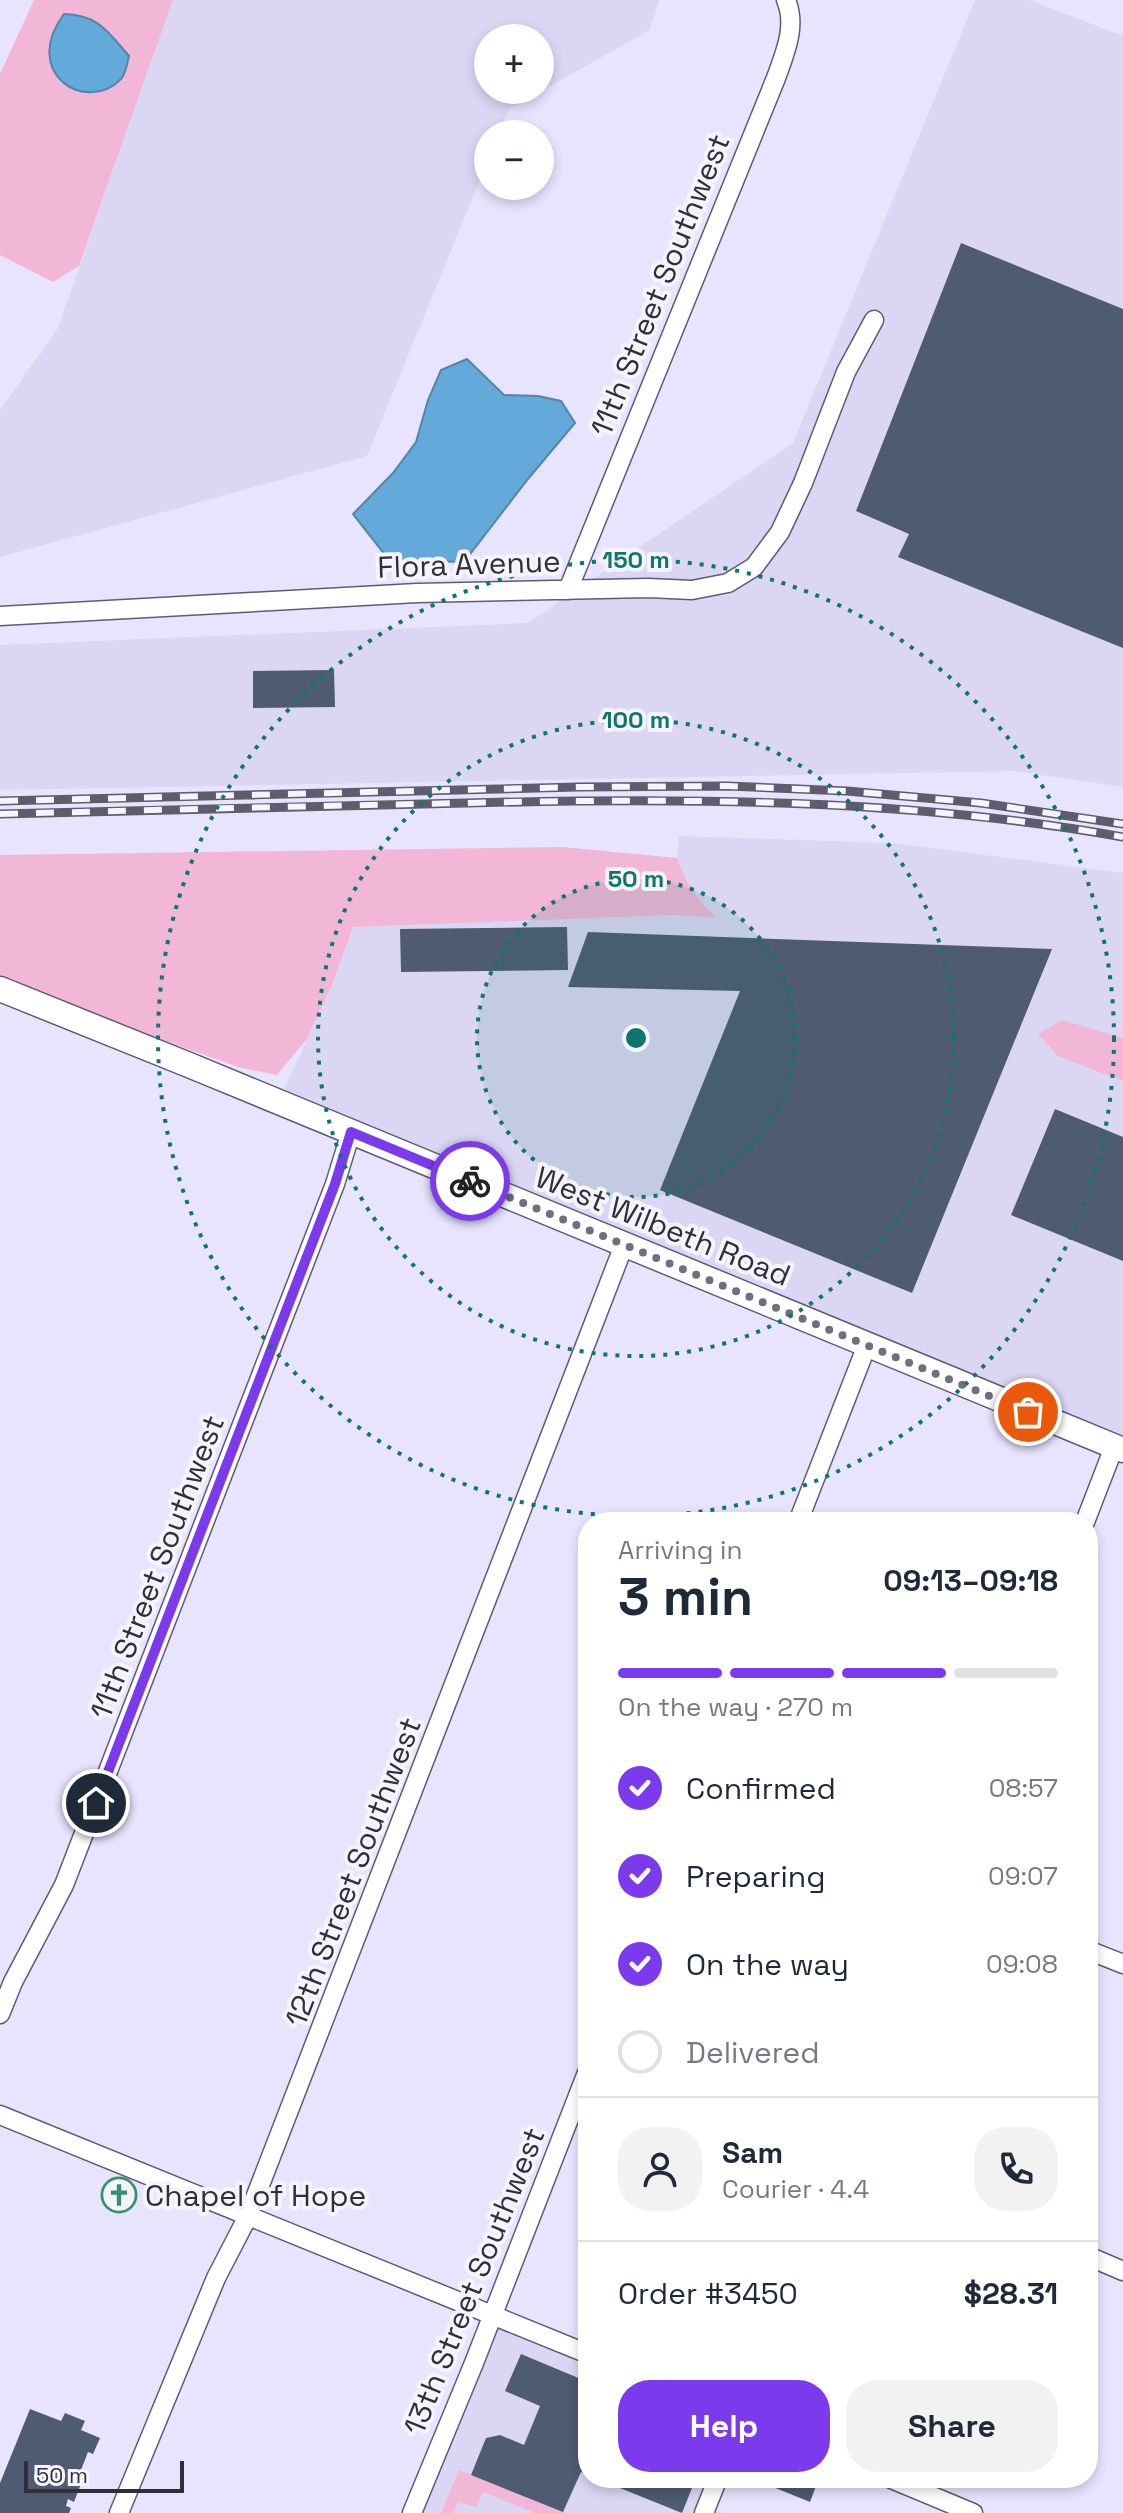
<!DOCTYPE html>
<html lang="en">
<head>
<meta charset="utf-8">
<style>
  body { margin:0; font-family:"Space Grotesk",sans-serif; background:#f2f2f3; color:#1f2937; height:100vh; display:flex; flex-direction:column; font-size:30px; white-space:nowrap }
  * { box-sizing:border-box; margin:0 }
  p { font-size:26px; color:#747a83 }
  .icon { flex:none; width:44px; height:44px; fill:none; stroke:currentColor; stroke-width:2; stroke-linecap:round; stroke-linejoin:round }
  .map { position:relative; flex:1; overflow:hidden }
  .drawer { position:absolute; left:578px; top:1512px; width:520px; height:976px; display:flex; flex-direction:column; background:#fff; border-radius:32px; box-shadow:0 4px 12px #0003 }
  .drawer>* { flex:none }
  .fabs { position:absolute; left:474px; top:24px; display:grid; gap:16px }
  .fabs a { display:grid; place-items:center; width:80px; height:80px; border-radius:50%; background:#fff; box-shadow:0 4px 12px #0003; font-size:40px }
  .scale { position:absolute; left:24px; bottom:20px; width:160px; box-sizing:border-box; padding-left:8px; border:4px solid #312e3b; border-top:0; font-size:22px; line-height:28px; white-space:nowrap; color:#312e3b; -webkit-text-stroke:6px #f5f4fa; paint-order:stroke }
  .pin { position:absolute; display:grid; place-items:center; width:68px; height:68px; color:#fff; margin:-34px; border:4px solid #fff; border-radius:50%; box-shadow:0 2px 8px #0007 }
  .courier { position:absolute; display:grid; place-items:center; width:80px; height:80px; margin:-40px; border:6px solid #7c3aed; border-radius:50%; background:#fff; color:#222; box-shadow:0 2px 10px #0007 }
  .head em { font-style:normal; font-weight:600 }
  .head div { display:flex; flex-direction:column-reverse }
  .head { display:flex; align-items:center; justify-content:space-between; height:136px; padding:0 40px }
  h1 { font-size:52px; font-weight:600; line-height:60px }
  .bar { display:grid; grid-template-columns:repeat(4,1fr); gap:12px 8px; align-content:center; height:96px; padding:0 40px }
  .bar i { height:10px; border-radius:6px; background:#e0e1e3 }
  .bar .current { background:#7c3aed }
  .bar p { grid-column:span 4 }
  .line { display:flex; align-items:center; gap:20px; padding:0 40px; border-top:2px solid #e0e1e3 }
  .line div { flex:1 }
  .round { display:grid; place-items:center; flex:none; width:84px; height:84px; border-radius:32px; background:#f2f2f3 }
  ol { padding:0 40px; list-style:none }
  li { display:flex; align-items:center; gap:24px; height:88px }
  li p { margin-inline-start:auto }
  li .icon { padding:8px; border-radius:50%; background:#7c3aed; color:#fff; stroke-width:4 }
  li:last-child { color:#747a83 }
  li i { width:44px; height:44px; border:4px solid #e0e1e3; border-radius:50% }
  .action { display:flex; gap:16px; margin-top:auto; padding:16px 40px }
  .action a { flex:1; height:92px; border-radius:32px; background:#7c3aed; color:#fff; font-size:32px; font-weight:600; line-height:92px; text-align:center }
  .action a+a { background:#f2f2f3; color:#1f2937 }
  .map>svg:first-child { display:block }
  .built { fill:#dcd6f5; fill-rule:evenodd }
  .green { fill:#f2b7d6 }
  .water { fill:#63a9d9; stroke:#5484aa; stroke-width:2 }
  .building { fill:#4f5a73 }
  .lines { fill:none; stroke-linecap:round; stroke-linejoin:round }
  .street-casing { stroke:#5f5a76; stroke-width:21 }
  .secondary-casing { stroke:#5f5a76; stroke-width:27 }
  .street { stroke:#fff; stroke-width:18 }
  .secondary { stroke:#fff; stroke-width:24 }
  .rail-casing { stroke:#605c6d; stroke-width:9 }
  .rail { stroke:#f5f4fa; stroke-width:6; stroke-dasharray:18; stroke-linecap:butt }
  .done { stroke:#716e7f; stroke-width:8; stroke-dasharray:0 14.4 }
  .route { stroke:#7c3aed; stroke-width:10 }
  .ring { fill:none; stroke:#0f766e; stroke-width:4; stroke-dasharray:4 8 }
  .labels { text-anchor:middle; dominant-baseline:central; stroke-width:8; stroke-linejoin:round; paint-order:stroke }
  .street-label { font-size:30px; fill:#312e3b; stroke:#f5f4fa }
  .poi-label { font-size:30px; fill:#312e3b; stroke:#f5f4fa; text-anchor:start }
  .centre { fill:#0f766e; stroke:#f5f4fa; stroke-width:4 }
  .ring-label { font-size:24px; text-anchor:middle; font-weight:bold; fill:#0f766e; stroke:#f5f4fa; stroke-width:8; stroke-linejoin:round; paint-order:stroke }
</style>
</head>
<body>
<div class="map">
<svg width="1123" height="2513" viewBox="0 0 1123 2513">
  <rect width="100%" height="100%" fill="#e8e4fe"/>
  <path class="built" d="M173,0H659L650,30L509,109L499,134H488V160L367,456L0,557V410L58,328ZM488,38H540V90H488Z
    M975,0H1030L1123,36V787L1015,771L0,790V645L528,623L793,443Z
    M679,836L894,843L1123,873V1451L278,1102L332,985L353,927L677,915L715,918L699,902L685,879L677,858Z
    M492,2315L588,2354V2478H718L707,2507L722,2513H412Z"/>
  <path class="green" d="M34,0H173L79,266L53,282L0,255V74Z
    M563,847L677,858C686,883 698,900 716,918L677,915L353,927L332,985L307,1039L277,1075L241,1068L0,982V855Z
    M1062,1020L1123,1038V1081L1058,1056L1038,1034Z
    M459,2470L566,2513H535L483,2492L476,2507L458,2502L453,2513H441Z"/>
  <path class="water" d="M64,14C99,15 108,32 129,56C127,63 126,74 121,79C86,115 20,73 64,14Z
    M467,359L504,395L538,396L561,401L575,423L528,479L464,562L389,560L353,514L393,473L416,442L428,400L441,370Z"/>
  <path class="building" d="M961,243L1123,309V648L898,557L909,534L856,511Z
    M334,670L335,707L253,708V671Z
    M567,927L568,970L401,972L400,929Z
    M588,932L1052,949L912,1293L660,1190L740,991L568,987Z
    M1055,1109L1123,1137V1261L1011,1215Z
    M521,2354L588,2382V2475L581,2472L563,2512L471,2475L486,2438L500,2435L524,2445L540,2406L505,2391Z
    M30,2409L61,2421L65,2413L85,2421L81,2430L100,2438L93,2454L88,2452L81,2470L86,2471L74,2502L68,2499L66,2506L71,2508L69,2513H0V2483Z
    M595,2478H696L682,2513Z
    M763,2478H819L810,2502L761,2482Z"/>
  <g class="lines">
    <g class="street-casing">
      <path id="street" d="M568,590L776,78C785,53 797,26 786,0
        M0,616L417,593L648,588L692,590L728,583L754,567L780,532L803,483L846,372L874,320
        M798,1522L867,1345
        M1085,1522L1114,1447
        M1088,1950L1123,1964
        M0,2014L13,1982L64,1885L335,1184L351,1132
        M0,2115L588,2354
        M1088,2256L1123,2271
        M889,2478L973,2513
        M119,2513L216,2278L248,2216L624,1245
        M412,2513L474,2363L588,2070
        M704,2513L718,2478"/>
    </g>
    <g class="secondary-casing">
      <path id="secondary" d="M0,989L189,1065L1123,1450"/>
    </g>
    <use href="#street" class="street"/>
    <use href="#secondary" class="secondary"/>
    <g class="rail-casing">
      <path id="rail" d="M0,801L578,787L728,786L847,791L981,803L1123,824
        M0,814C155,810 310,806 466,803C686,798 906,798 1123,837"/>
    </g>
    <use href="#rail" class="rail"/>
  </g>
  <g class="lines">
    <path class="done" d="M470,1181L1028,1412"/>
    <path class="route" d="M96,1803L335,1184L351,1132L470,1181"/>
  </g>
  <circle cx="636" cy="1038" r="159" fill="#0f766e" fill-opacity=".12"/>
  <g class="ring">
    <circle cx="636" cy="1038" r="159"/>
    <circle cx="636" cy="1038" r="318"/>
    <circle cx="636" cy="1038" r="478"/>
  </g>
  <defs>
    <g id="church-ring" transform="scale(1.8)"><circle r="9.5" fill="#f5f4fa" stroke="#349168" stroke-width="1.5"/><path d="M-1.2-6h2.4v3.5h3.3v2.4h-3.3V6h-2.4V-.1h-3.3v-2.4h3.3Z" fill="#349168"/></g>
  </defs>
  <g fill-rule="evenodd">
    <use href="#church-ring" x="119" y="2195"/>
  </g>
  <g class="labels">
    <g class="street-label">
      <text transform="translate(660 285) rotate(-68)">11th Street Southwest</text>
      <text transform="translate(469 564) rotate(-2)">Flora Avenue</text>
      <text transform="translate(663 1226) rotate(22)">West Wilbeth Road</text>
      <text transform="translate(157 1567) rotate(-69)">11th Street Southwest</text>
      <text transform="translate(353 1872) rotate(-69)">12th Street Southwest</text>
      <text transform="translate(474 2281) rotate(-68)">13th Street Southwest</text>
    </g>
    <g class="poi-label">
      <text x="145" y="2195">Chapel of Hope</text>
    </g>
  </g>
  <circle cx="636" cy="1038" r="12" class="centre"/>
  <g class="ring-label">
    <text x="636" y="568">150 m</text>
    <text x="636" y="728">100 m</text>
    <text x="636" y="887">50 m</text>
  </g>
</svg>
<div class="fabs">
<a>+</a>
<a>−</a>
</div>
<div class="scale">50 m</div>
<div class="pin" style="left:1028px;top:1412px;background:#ea580c"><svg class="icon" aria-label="bag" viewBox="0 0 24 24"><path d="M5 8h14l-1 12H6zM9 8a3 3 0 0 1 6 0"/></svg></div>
<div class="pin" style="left:96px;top:1803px;background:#1f2937"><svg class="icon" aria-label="home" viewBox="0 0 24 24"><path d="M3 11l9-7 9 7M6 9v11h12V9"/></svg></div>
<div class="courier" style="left:470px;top:1181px"><svg class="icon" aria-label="bike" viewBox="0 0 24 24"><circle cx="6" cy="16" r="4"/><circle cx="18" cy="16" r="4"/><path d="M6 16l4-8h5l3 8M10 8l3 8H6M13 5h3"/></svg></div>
<section class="drawer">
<div class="head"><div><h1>3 min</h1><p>Arriving in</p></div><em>09:13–09:18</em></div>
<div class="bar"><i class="current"></i><i class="current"></i><i class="current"></i><i></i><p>On the way · 270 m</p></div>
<ol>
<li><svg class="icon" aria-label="check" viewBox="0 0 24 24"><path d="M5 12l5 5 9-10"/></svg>Confirmed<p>08:57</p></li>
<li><svg class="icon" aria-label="check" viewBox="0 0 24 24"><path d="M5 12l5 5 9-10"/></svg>Preparing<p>09:07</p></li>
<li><svg class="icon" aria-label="check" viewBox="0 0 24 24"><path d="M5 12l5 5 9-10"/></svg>On the way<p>09:08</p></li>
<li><i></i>Delivered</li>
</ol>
<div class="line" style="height:144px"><a class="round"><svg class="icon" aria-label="person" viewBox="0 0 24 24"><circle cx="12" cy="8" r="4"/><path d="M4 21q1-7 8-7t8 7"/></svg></a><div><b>Sam</b><p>Courier · 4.4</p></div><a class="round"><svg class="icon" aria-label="phone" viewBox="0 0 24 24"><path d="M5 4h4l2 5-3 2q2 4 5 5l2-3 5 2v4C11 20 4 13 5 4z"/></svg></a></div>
<div class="line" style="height:104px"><div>Order #3450</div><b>$28.31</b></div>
<div class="action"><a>Help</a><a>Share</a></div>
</section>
</div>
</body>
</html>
